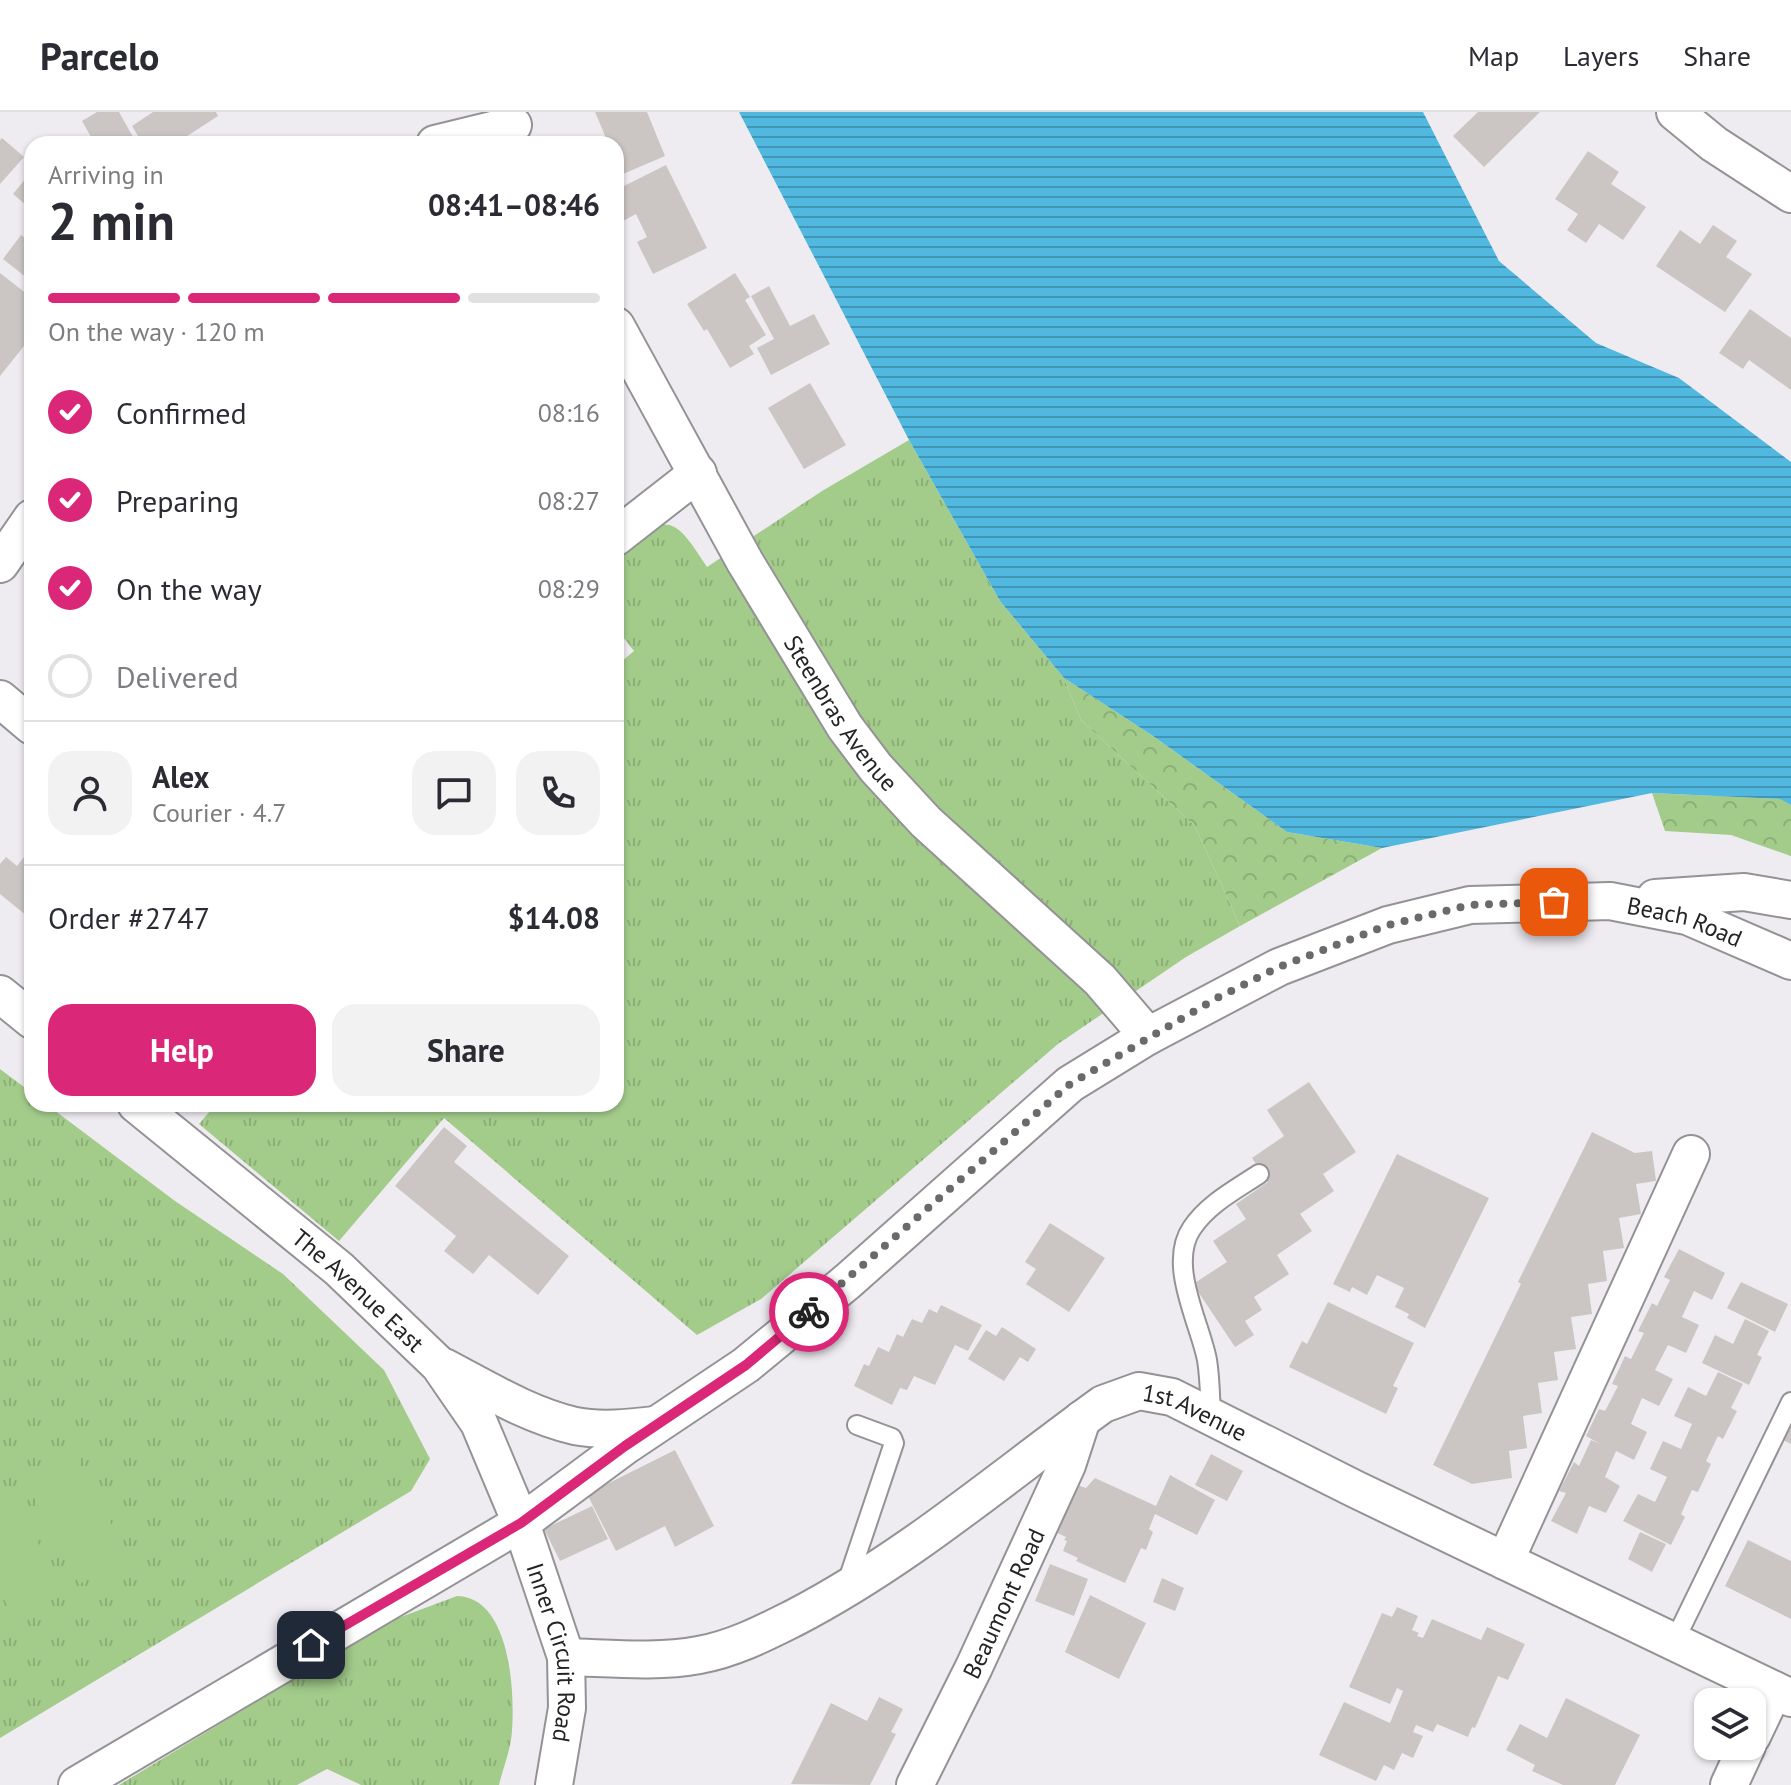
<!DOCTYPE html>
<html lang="en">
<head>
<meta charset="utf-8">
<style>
  body { margin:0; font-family:"PT Sans",sans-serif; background:#f2f2f3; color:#2b2b33; height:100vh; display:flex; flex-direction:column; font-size:30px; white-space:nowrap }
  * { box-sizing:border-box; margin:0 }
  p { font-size:26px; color:#7c7c81 }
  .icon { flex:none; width:44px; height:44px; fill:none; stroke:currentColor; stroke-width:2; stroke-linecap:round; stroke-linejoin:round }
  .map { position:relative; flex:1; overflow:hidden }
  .side { position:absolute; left:24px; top:24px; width:600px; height:976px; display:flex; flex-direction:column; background:#fff; border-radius:24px; box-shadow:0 2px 6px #0004 }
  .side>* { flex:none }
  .fabs { position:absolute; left:1694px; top:1576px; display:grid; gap:16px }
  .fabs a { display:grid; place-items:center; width:72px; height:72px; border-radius:16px; background:#fff; box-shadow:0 2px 6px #0004; font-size:40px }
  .pin { position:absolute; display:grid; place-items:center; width:68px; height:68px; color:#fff; margin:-34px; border-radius:16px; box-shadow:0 4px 12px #0006 }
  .courier { position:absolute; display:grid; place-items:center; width:80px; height:80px; margin:-40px; border:6px solid #db2777; border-radius:50%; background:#fff; color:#222; box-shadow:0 2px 10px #0007 }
  .summary em { font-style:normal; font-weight:700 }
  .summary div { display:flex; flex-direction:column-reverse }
  .summary { display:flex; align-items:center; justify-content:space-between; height:136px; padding:0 24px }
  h1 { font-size:52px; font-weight:700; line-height:60px }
  .bar { display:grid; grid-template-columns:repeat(4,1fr); gap:12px 8px; align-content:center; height:96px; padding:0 24px }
  .bar i { height:10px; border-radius:6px; background:#e1e1e2 }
  .bar .active { background:#db2777 }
  .bar p { grid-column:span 4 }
  .line { display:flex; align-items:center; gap:20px; padding:0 24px; border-top:2px solid #e1e1e2 }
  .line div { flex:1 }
  .round { display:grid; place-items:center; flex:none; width:84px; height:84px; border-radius:24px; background:#f2f2f3 }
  ol { padding:0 24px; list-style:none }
  li { display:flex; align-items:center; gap:24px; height:88px }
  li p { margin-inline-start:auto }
  li .icon { padding:8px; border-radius:50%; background:#db2777; color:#fff; stroke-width:4 }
  li:last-child { color:#7c7c81 }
  li i { width:44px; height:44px; border:4px solid #e1e1e2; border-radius:50% }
  .primary-button { display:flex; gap:16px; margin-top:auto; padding:16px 24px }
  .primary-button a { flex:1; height:92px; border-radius:24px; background:#db2777; color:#fff; font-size:32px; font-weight:700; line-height:92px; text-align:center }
  .primary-button a+a { background:#f2f2f3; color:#2b2b33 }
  header { display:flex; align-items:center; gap:48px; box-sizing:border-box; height:112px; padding:0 40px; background:#fff; border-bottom:2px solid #e1e1e2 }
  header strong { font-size:38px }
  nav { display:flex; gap:44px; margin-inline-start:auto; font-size:28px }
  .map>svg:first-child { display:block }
  .grass { fill:url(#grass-tufts) }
  .forest { fill:url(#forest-crowns) }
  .pitch { fill:#a3cc8b }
  .water { fill:url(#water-rules) }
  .building { fill:#cbc6c3 }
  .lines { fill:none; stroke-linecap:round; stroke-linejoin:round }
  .service-casing { stroke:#959296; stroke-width:22 }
  .minor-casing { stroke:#959296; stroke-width:40 }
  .service { stroke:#fff; stroke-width:18 }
  .minor { stroke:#fff; stroke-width:36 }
  .done { stroke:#6b696c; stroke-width:8; stroke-dasharray:0 14.4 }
  .route { stroke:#db2777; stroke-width:10 }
  .labels { text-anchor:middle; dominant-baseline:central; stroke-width:6; stroke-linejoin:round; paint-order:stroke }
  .street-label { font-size:24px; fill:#242325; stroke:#fdf9fe }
</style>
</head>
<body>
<header>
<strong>Parcelo</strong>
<nav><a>Map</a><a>Layers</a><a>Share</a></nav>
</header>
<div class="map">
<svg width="1791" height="1673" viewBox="0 0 1791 1673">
  <defs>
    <pattern id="grass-tufts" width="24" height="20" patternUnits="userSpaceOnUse" patternTransform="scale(2)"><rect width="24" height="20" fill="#a3cc8b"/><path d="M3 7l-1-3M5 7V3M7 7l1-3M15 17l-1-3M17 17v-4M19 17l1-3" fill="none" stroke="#8caf78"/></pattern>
    <pattern id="forest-crowns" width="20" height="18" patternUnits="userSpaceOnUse" patternTransform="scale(2)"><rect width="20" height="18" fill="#a3cc8b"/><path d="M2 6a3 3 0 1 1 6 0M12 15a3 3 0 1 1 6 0" fill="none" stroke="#8caf78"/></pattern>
    <pattern id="water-rules" width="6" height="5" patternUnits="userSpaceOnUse" patternTransform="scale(2)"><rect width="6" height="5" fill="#51b8e0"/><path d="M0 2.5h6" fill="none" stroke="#4395b5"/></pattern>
  </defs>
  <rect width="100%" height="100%" fill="#efecf1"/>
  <path class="grass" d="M909,328L1000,489L1064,566L1081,608L1195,714L1240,814L1186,845L1058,932L761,1187L697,1223L444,1006L339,1129L199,1012L216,992H616V554L634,539L616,516V436C669,402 673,402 707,455L822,379Z
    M0,957L32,981V992H46L175,1089L283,1162L384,1258L430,1347L411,1379L0,1626Z
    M457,1484C510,1485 515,1579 512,1619C511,1637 503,1656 499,1673H361L327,1657L297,1673H119L390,1509Z"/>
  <path class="forest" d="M1064,566L1153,624L1287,720L1382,736L1240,814L1195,714L1081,608Z
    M1652,681L1781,687L1791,693V744L1731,723L1665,719Z"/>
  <path class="pitch" d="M73,1339L129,1446L79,1472L23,1365Z
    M8,1373L64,1481L14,1507L0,1479V1377Z"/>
  <path class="water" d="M739,0H1423L1499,149L1596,231L1679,266L1791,350V693L1780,687L1652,681L1382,736L1287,720L1153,624L1064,566L1000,489L909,328Z"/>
  <path class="building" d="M97,0H119L137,32H95L82,9Z
    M153,0H216L218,4L178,30L175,26L165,32H143L132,14Z
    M595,0H647L665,44L616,65V32H592L606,26Z
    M1478,0H1540L1484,55L1453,24Z
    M2,26L24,45L0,72V28Z
    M1588,39L1619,60L1611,72L1646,95L1623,128L1599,112L1586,131L1567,118L1578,102L1555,87Z
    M666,53L707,136L653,162L637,130L647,125L636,102L623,109L616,94V78Z
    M32,59V98L13,82Z
    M1713,113L1737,129L1726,145L1752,162L1725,200L1656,154L1680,118L1700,132Z
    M21,123L32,131V170L3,147Z
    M0,161L32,186V224L0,264Z
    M735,161L750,185L745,188L766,223L749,234L754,242L730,256L707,217L704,219L687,192Z
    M769,174L790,214L814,202L830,232L771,263L757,236L774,227L751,184Z
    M1750,197L1791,226V278L1749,248L1743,257L1719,241Z
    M810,271L846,333L804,357L768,296Z
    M32,735V808L0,782V752L6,745L17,754Z
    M1309,970L1356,1040L1323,1062L1334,1079L1300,1102L1312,1119L1277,1143L1289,1162L1254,1185L1262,1198L1245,1209L1254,1223L1235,1235L1193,1172L1227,1150L1213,1129L1246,1107L1236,1092L1268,1070L1252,1046L1284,1024L1267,998Z
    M444,1015L467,1034L454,1050L569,1144L538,1183L489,1143L473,1162L444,1139L456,1124L395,1074Z
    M1592,1020L1635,1041L1652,1039L1656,1069L1636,1072L1641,1102L1619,1106L1624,1136L1603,1139L1607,1169L1588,1172L1592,1202L1571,1205L1576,1237L1554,1240L1558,1268L1538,1271L1542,1301L1523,1304L1527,1336L1509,1339L1512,1366L1472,1372L1433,1353L1521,1172L1518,1170Z
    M1397,1042L1489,1086L1425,1216L1407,1206L1409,1202L1395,1195L1404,1176L1377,1163L1367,1183L1352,1175L1350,1180L1333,1172Z
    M1050,1111L1105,1146L1069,1200L1026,1172L1036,1157L1025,1150Z
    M1679,1137L1725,1161L1712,1188L1694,1179L1682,1205L1699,1213L1686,1241L1668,1233L1655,1258L1673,1267L1659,1294L1642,1286L1631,1312L1647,1320L1634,1348L1616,1339L1605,1365L1620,1374L1606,1401L1589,1394L1577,1422L1551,1409L1566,1381L1559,1379L1574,1350L1579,1354L1591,1328L1600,1332L1586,1324L1599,1297L1605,1299L1618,1274L1612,1272L1625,1244L1631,1247L1644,1221L1638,1219L1652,1191L1657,1194L1670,1168L1664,1165Z
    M1741,1170L1788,1192L1775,1220L1727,1196Z
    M1328,1190L1414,1231L1393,1274L1398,1276L1386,1302L1289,1255L1302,1229L1307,1232Z
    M941,1193L982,1213L968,1239L955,1233L935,1273L914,1264L907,1278L900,1276L892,1293L854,1274L864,1252L869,1254L878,1235L889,1240L897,1222L903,1225L912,1207L922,1211L929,1197L937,1201Z
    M1745,1207L1769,1219L1757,1243L1762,1245L1749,1273L1702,1251L1715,1223L1733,1232Z
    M1002,1215L1036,1237L1028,1250L1020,1245L1004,1269L968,1247L986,1218L996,1224Z
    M1718,1260L1743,1272L1731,1296L1737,1299L1723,1327L1718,1324L1706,1349L1711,1352L1698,1380L1692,1378L1681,1402L1685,1405L1671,1433L1623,1409L1638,1382L1655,1390L1667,1365L1650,1357L1663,1329L1681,1337L1692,1312L1674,1304L1688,1275L1706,1284Z
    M1791,1312V1332L1783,1328Z
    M675,1338L714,1414L675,1435L665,1414L616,1439L587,1382Z
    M1211,1342L1243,1359L1227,1389L1195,1373Z
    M1170,1363L1215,1388L1197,1423L1155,1402L1149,1417L1153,1420L1146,1438L1141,1436L1125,1471L1076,1449L1078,1446L1063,1439L1067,1429L1064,1428L1066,1425L1049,1417L1071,1371L1086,1376L1095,1366L1156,1394Z
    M592,1394L608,1427L560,1449L544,1417Z
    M1640,1420L1666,1432L1652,1460L1628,1447Z
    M1748,1428L1791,1449V1507L1725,1474Z
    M1050,1452L1088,1467L1074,1504L1035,1489Z
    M1162,1466L1184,1476L1175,1499L1153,1490Z
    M1090,1483L1146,1511L1119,1567L1065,1540Z
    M1397,1495L1418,1504L1412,1518L1419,1521L1417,1524L1423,1526L1432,1507L1481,1528L1487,1515L1525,1532L1508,1568L1498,1564L1475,1616L1472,1615L1468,1625L1437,1612L1433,1620L1416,1613L1413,1620L1423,1624L1413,1646L1402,1641L1394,1658L1384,1653L1376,1669L1319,1643L1344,1590L1390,1611L1403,1579L1397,1576L1390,1592L1349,1575L1382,1501L1392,1505Z
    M879,1585L903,1597L891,1620L896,1622L870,1673L791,1672L831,1591L867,1609Z
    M1566,1586L1640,1623L1615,1673H1563L1532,1659L1535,1653L1506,1638L1520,1612L1547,1626Z"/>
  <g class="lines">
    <g class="service-casing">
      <path id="service" d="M1211,1304C1210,1286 1210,1266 1207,1248C1200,1211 1167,1152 1192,1116C1208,1092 1235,1078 1259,1062
        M846,1474L894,1331L892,1326L857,1313
        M1674,1530L1791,1290"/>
    </g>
    <g class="minor-casing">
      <g id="minor">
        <path d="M1675,0L1714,32L1791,82"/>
        <path d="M435,32L513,13"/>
        <path id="s1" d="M616,214L745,450L845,615L876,656L926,710L1100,868L1148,924"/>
        <path d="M616,425L698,361"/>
        <path d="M0,452L32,406"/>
        <path d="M0,587L32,614"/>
        <path d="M1655,786L1744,780L1791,788"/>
        <path d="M0,882L32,908"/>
        <path id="s2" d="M136,992L339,1157L439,1253L479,1311L521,1411L566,1545L567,1596L554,1673"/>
        <path d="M444,1255C486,1277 528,1303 575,1314C601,1319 629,1316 655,1313"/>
        <path d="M1505,1449L1691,1042"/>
        <path id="s3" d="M566,1545C609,1546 656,1551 699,1543C733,1537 764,1521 794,1506C906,1448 1002,1365 1103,1292L1139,1279L1172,1285L1355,1377L1791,1586"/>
        <path d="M1752,1624L1774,1578"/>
        <path id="s4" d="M77,1673L521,1411L625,1334L746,1253L848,1169L1070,972L1148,924L1279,855L1388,813L1470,793L1610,789L1687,804L1791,849"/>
        <path id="s5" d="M915,1673L974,1555L1067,1353L1082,1307"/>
        <path d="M1729,1673L1747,1634"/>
      </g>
    </g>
    <use href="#service" class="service"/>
    <use href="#minor" class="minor"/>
  </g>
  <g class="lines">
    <path class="done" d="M809,1200L1070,972L1217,886L1279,855L1388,813L1470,793L1554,790"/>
    <path class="route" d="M311,1533L521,1411L625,1334L746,1253L809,1200"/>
  </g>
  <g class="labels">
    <g class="street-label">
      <text stroke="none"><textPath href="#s1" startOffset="448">Steenbras Avenue</textPath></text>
      <text stroke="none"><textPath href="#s4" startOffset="1878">Beach Road</textPath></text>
      <text stroke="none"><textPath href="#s2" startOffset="290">The Avenue East</textPath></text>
      <text stroke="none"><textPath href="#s3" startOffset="710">1st Avenue</textPath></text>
      <text stroke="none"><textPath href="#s5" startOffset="202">Beaumont Road</textPath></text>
      <text stroke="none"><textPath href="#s2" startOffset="714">Inner Circuit Road</textPath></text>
    </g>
  </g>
</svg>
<div class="fabs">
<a><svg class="icon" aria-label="layers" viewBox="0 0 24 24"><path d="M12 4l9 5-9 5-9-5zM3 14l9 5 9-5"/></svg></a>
</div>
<div class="pin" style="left:1554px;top:790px;background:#ea580c"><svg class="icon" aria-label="bag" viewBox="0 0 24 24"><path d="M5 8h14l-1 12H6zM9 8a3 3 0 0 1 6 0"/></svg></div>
<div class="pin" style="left:311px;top:1533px;background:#1f2937"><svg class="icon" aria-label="home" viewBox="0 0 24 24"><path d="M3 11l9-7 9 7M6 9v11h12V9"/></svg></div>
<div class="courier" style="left:809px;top:1200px"><svg class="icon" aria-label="bike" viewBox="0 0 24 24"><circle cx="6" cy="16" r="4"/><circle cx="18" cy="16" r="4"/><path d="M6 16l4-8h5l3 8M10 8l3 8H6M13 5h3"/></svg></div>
<section class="side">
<div class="summary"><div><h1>2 min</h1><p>Arriving in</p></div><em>08:41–08:46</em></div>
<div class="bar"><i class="active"></i><i class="active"></i><i class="active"></i><i></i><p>On the way · 120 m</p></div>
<ol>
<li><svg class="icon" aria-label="check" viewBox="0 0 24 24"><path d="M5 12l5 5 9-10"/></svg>Confirmed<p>08:16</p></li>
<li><svg class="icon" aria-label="check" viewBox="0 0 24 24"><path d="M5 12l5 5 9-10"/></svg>Preparing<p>08:27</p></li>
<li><svg class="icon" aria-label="check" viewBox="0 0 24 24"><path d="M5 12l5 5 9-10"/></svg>On the way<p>08:29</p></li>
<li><i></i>Delivered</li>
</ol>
<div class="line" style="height:144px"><a class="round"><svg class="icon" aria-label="person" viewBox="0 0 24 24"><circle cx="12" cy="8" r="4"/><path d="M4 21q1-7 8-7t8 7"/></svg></a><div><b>Alex</b><p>Courier · 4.7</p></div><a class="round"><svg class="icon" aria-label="chat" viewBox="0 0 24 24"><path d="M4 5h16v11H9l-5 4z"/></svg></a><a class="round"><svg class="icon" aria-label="phone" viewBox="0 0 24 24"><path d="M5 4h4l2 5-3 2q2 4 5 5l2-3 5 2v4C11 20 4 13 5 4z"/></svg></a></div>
<div class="line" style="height:104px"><div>Order #2747</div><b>$14.08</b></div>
<div class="primary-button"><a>Help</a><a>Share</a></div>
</section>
</div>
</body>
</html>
